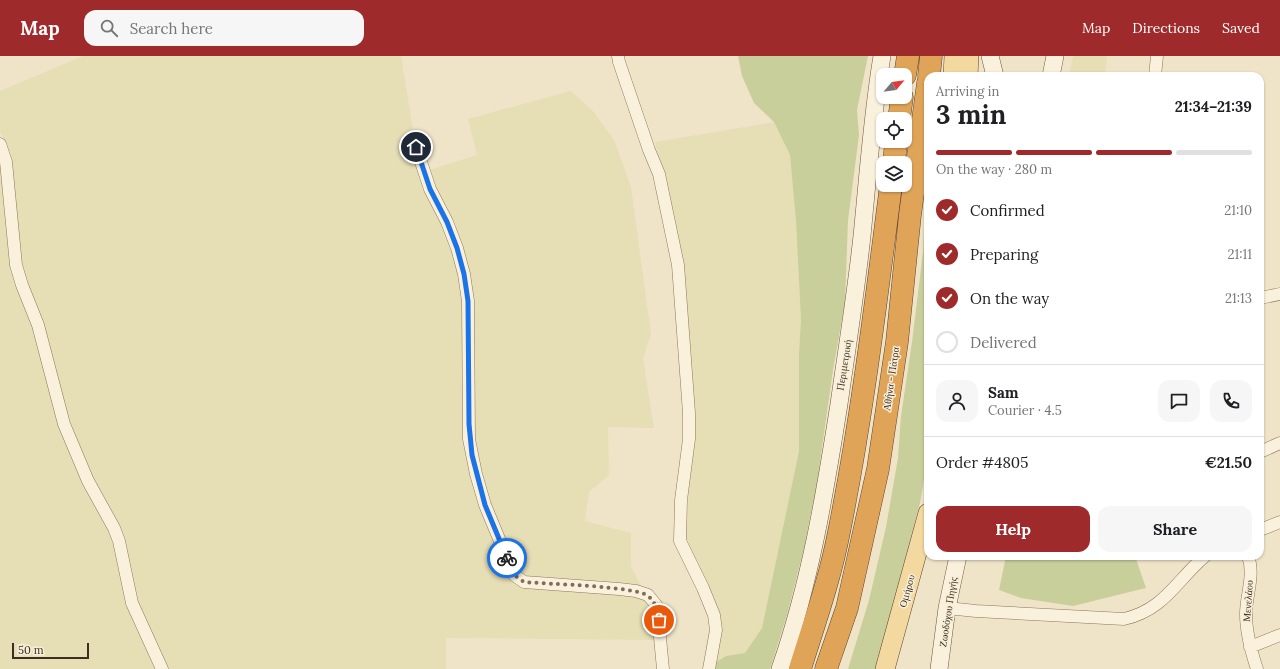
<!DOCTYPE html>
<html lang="en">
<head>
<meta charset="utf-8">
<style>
  body { margin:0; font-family:Lora,serif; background:#f6f6f6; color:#202124; height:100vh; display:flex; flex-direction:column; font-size:15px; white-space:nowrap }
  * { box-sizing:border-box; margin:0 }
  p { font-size:13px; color:#757577 }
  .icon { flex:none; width:22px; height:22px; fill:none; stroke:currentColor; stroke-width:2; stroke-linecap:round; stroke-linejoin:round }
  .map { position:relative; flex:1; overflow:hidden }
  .panel { position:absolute; left:924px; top:16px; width:340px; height:488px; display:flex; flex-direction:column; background:#fff; border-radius:12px; box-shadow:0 1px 3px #0004 }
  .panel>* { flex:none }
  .needle { width:26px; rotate:61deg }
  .controls { position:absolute; left:876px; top:12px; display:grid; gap:8px }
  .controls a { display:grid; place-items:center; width:36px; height:36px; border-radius:8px; background:#fff; box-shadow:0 1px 3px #0004; font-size:20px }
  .scale { position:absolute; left:12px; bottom:10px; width:77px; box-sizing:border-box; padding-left:4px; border:2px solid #3d2e20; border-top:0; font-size:11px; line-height:14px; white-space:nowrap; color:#3d2e20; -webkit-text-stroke:3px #f7eed8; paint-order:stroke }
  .pin { position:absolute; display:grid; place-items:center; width:34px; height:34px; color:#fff; margin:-17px; border:2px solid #fff; border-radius:50%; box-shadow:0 1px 4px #0007 }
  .courier { position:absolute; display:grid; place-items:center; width:40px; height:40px; margin:-20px; border:3px solid #1a73e8; border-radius:50%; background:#fff; color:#222; box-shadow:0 1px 5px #0007 }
  .overview em { font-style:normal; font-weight:700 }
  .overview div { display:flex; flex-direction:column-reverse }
  .overview { display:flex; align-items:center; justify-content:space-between; height:68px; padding:0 12px }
  h1 { font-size:26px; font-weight:700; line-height:30px }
  .bar { display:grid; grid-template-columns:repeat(4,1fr); gap:6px 4px; align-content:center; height:48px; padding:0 12px }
  .bar i { height:5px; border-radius:3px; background:#e0e0e0 }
  .bar .selected { background:#9e2a2b }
  .bar p { grid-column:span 4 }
  .line { display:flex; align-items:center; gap:10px; padding:0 12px; border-top:1px solid #e0e0e0 }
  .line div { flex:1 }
  .round { display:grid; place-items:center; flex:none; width:42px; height:42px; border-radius:12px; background:#f6f6f6 }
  ol { padding:0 12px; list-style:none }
  li { display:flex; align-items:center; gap:12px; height:44px }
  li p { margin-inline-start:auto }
  li .icon { padding:4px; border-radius:50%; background:#9e2a2b; color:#fff; stroke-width:4 }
  li:last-child { color:#757577 }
  li i { width:22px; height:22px; border:2px solid #e0e0e0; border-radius:50% }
  .action { display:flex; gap:8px; margin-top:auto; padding:8px 12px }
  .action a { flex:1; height:46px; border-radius:12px; background:#9e2a2b; color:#fff; font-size:16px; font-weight:700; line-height:46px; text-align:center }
  .action a+a { background:#f6f6f6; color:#202124 }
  header { display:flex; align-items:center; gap:24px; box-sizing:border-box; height:56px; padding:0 20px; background:#9e2a2b; color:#fff }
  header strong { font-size:19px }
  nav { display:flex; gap:22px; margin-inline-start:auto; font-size:14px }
  .search { width:280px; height:36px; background:#f6f6f6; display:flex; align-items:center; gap:10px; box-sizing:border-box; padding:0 14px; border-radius:12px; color:#757577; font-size:15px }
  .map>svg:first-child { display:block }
  .farmland { fill:#e6deb5 }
  .green { fill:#c9cf9b }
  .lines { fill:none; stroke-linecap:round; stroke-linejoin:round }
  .street-casing { stroke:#8d765c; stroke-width:13 }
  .secondary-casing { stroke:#6f573f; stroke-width:18 }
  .primary-casing { stroke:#5b4430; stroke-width:20 }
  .highway-casing { stroke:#5b4430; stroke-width:23 }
  .street { stroke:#faf1dc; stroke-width:12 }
  .secondary { stroke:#faf1dc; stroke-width:17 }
  .primary { stroke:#f3d9a0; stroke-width:19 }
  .highway { stroke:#e0a458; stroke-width:22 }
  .done { stroke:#7c6e5b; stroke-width:4; stroke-dasharray:0 7.2 }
  .route { stroke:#1a73e8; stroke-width:5 }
  .labels { text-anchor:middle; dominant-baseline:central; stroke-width:3; stroke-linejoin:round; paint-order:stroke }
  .street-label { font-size:10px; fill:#3d2e20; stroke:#f7eed8 }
</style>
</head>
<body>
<header>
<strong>Map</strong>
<div class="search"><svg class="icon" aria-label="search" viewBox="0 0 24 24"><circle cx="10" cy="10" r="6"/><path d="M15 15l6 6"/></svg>Search here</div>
<nav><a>Map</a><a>Directions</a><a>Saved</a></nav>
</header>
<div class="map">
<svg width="1280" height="613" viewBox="0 0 1280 613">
  <rect width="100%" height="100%" fill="#f0e4c8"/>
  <path class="farmland" d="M83,0H401L420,117L477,99L468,63L571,35L593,55L614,84L631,131L651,278L643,303L654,372L608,371L609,419L589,436L585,465L631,477V510L651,550L655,584L446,582V613H169L138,554L108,454L80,394L20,213L11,97L0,76V35Z
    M1073,0H1107L1105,20H1069Z
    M774,66L790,99L796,165L801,264L799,298V395L762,572L745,597L726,600L716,606L721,565L686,481L690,418L673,167L655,86Z
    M0,94L9,171L61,368L103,456L160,613H0Z"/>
  <path class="green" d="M738,0H868L857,54L859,79L848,165L845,246L833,314L817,427L804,492L787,559L770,613H714L716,606L726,600L745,597L762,572L799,395V297L801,264L796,165L790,99L774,66L754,47L742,20Z
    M924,172H928V401L920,447L876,613H848L869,544L886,471L898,402L901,360L912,286L923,196Z
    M1006,500H1135L1146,532L1073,550L1021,542L999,534Z"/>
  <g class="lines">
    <g class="street-casing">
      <path id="street" d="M618,0L619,6L649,94L659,118L678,209L689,357V383L681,444L680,485L703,532L714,559L716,574L709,613
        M1155,20L1157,0
        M0,88L6,106L16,209L22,229L38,269L64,368L88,425L114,472L119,485L132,547L162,613
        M416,91L430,133L447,166L457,192L464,218L468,245L469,383L476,418L485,449L514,519L524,526L619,533L636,535L648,539L657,550L663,613
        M1260,242L1280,238
        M1260,396L1280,387
        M1260,474L1280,466
        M1248,500C1255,519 1246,539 1246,558C1246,577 1251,595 1257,613
        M947,552L976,555L1124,563C1164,554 1176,525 1205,500
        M1250,591L1280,579"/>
    </g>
    <g class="secondary-casing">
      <path id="secondary" d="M990,0L995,20
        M1051,20L1055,0
        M780,613C810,527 825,437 839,348C847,292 856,236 862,180C868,120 872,60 882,0
        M939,613L947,552L958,500"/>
    </g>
    <g class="primary-casing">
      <path id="primary" d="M953,20L954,0
        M968,20L969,0
        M885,613L928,457"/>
    </g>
    <g class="highway-casing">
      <path id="highway" d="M905,19L908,0
        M929,20L931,0
        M899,63L902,41
        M894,107L896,85
        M800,613C814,568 830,523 839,476C862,362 876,245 891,129
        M826,613L847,552L878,413L897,286L910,159L928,27"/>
    </g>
    <use href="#street" class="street"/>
    <use href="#secondary" class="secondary"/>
    <use href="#primary" class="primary"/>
    <use href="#highway" class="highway"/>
  </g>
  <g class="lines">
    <path class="done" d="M507,502L514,519L524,526C545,528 636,530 648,540C656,546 657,555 659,564"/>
    <path class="route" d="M416,91L430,133L447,166L457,192L464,218L468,245L469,368L472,399L485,449L507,502"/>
  </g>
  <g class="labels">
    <g class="street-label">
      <text transform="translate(844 309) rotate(-81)">Περιμετρική</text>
      <text transform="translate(891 323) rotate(-82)">Αθήνα - Πάτρα</text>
      <text transform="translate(907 535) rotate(-74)">Ομήρου</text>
      <text transform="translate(1248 545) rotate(-86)">Μενελάου</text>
      <text transform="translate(948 556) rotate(-81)">Ζωοδόχου Πηγής</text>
    </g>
  </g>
</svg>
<div class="controls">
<a><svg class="needle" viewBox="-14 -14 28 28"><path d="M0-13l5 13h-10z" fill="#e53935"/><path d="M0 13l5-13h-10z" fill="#757577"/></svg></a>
<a><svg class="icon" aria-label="locate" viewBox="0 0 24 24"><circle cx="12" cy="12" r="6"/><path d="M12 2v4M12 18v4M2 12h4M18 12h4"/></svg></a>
<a><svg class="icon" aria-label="layers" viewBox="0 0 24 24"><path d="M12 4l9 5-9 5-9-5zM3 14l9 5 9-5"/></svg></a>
</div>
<div class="scale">50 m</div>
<div class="pin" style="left:659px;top:564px;background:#ea580c"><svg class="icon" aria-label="bag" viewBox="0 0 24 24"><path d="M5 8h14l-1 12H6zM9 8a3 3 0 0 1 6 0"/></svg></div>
<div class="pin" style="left:416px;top:91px;background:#1f2937"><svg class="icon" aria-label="home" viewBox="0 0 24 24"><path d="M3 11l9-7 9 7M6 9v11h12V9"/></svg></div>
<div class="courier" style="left:507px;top:502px"><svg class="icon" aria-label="bike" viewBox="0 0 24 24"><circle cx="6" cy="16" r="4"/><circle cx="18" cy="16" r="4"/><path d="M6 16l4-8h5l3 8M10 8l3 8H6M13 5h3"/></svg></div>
<section class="panel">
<div class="overview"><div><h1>3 min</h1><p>Arriving in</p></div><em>21:34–21:39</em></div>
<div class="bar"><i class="selected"></i><i class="selected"></i><i class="selected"></i><i></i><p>On the way · 280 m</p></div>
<ol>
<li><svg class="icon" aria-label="check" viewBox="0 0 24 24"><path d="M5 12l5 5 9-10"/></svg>Confirmed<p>21:10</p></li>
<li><svg class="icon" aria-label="check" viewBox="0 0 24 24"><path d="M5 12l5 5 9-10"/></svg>Preparing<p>21:11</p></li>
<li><svg class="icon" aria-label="check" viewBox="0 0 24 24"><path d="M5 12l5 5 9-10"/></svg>On the way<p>21:13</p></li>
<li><i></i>Delivered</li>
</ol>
<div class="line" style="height:72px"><a class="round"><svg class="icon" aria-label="person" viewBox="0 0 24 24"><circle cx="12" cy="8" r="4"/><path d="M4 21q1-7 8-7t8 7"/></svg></a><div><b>Sam</b><p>Courier · 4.5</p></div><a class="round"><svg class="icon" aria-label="chat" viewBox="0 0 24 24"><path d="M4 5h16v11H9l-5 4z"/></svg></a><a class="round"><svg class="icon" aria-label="phone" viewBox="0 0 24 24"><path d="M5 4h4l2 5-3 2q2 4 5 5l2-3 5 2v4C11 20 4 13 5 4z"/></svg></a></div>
<div class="line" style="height:52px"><div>Order #4805</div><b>€21.50</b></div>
<div class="action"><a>Help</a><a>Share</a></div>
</section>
</div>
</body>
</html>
